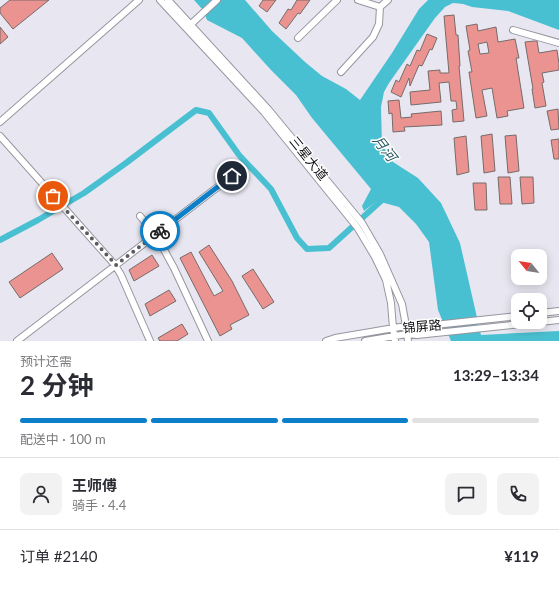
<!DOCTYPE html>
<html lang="zh">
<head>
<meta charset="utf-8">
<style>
  body { margin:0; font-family:Lato,"Noto Sans SC",sans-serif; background:#f2f2f3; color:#2b2b33; height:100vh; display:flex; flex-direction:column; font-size:15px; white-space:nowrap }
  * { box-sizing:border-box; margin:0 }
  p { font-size:13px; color:#7c7c81 }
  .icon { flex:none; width:22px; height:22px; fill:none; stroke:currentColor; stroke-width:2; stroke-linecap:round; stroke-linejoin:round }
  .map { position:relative; height:341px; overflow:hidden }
  .details { display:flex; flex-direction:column; background:#fff; flex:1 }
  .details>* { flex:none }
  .needle { width:26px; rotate:300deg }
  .fabs { position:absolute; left:511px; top:249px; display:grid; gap:8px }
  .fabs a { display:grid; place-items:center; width:36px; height:36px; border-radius:8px; background:#fff; box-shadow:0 2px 10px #0003; font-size:20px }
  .pin { position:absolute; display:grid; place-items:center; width:34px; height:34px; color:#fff; margin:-17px; border:2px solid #fff; border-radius:50%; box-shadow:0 1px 4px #0007 }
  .courier { position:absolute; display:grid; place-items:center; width:40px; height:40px; margin:-20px; border:3px solid #0c7fc8; border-radius:50%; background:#fff; color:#222; box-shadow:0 1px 5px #0007 }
  .head em { font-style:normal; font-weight:700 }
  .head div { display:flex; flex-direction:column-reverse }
  .head { display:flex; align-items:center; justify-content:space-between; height:68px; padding:0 20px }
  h1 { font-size:26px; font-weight:700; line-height:30px }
  .bar { display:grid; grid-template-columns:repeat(4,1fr); gap:6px 4px; align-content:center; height:48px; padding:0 20px }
  .bar i { height:5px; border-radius:3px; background:#e1e1e2 }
  .bar .selected { background:#0c7fc8 }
  .bar p { grid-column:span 4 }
  .line { display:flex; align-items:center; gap:10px; padding:0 20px; border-top:1px solid #e1e1e2 }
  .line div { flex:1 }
  .round { display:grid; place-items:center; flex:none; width:42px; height:42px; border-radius:8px; background:#f2f2f3 }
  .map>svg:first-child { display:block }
  .water { fill:#49c0d1 }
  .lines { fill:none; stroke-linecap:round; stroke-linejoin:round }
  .canal { stroke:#49c0d1; stroke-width:6 }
  .building { fill:#eb9390; stroke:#766b6a; fill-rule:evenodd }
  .minor-casing { stroke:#96969f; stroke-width:8 }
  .minor { stroke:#fff; stroke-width:6 }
  .done { stroke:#5c5b61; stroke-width:4; stroke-dasharray:0 7.2 }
  .route { stroke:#0c7fc8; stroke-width:5 }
  .labels { text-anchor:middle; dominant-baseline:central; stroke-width:3; stroke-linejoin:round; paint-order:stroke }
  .street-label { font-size:13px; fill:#101013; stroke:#fff }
  .water-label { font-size:14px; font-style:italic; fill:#23565d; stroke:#fff }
</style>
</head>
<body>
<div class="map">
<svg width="559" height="341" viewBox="0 0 559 341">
  <rect width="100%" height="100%" fill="#e8e7f1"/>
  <path class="water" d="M194,0H245L272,31L305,62L322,76L346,89L360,100L392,53L419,9L428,0H559V30L508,11L472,7L463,4L453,3L445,7L435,18L389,83L384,92L381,107L382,145L393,162L418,178L441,203L460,243L481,335L559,331V341H451L438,310L429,242L416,224L399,207L377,201L364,211L362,206L371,189L312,118L296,95L271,70L242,38L207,20L203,10Z"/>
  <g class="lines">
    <path class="canal" d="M0,240L38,220L84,193L126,163L196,110L209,113L239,155L271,189L297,238L307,249L329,248L382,200L386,198"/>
  </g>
  <path class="building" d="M10,0H49L13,29L0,13V8Z
    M263,0H276L267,12L259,6Z
    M297,0H310L300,14L298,13L286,29L279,23L288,9L291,10Z
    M454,15L456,35H458L460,66H459L464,121L453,122L452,110L457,109L456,101H451L449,82L439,83L441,102L411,105L410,92L430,90L428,71L440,70V73H449L444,16Z
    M477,24L478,31L496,27L498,42L515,39L519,58H516L524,108L507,111L508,116L497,118L492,88L482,90L487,116L476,118L469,72H472L468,51L470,50L466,26ZM487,42L489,53L480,54L478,44Z
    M0,27L8,37L0,44Z
    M427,34L437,38L432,50L430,49L422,66L419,65L410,86L409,78L401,97L391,92L396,80L399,82L407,64L410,66L417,50L420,51Z
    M534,41H537L539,53L557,50L559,64V70L542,73L544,82L542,83L546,106L535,108L532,89H533L525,42Z
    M399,100L401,118L412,117L411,114L441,111L442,125L404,127L405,131L393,132L392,113L389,114L388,101Z
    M558,109L559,129L551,130L547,111Z
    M492,134L495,171L484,173L481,136Z
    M516,135L519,171L508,173L505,136Z
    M466,136L469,172L457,175L454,138Z
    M559,139V159H554L551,140Z
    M498,177H510L512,204H500Z
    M520,177H533L534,203L522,204Z
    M473,183H486L487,210H475Z
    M209,245L232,281L249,315L230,325L232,329L220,336L180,258L191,252L214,296L223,291L199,252Z
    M52,253L63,269L20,298L9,282Z
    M152,255L159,266L134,281L129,270Z
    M253,269L274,302L263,309L242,276Z
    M169,290L176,301L150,316L145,304Z
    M182,324L188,334L177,341H160L158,338Z"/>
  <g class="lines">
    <g class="minor-casing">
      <path id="minor" d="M160,0L264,112L357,227L375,257L386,280L391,303L393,328L395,341
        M168,0L268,109L362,223L380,254L402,304L406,326L408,341
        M358,0L380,7
        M189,26L217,0
        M513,30L559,43
        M298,38L337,0
        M341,72L373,37L379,24L380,7L388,0
        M0,122L139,0
        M0,136L115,265L121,275L150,341
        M140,216L156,235L174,268L208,341
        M540,313L559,311
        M17,341L232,176
        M326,341L335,338L406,326L416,327L518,316
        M365,341L407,334L417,335L559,320"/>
    </g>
    <use href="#minor" class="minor"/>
  </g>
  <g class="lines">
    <path class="done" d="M53,196L116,265L160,231"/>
    <path class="route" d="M160,231L232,176"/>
  </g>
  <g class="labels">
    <g class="street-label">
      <text transform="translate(309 158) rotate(51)">三星大道</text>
      <text transform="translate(422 326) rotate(-5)">锦屏路</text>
    </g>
    <g class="water-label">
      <text transform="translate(385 148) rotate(52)">月河</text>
    </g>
  </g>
</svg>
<div class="fabs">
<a><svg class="needle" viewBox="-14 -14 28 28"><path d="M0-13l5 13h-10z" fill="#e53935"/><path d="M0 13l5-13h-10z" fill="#7c7c81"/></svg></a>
<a><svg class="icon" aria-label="locate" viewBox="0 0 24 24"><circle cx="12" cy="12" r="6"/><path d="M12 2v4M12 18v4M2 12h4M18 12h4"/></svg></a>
</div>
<div class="pin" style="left:53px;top:196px;background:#ea580c"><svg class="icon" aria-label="bag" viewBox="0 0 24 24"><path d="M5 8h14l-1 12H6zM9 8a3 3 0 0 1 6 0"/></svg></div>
<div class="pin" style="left:232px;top:176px;background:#1f2937"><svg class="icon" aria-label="home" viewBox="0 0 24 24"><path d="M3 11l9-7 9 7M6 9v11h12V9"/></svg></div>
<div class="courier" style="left:160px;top:231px"><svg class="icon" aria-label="bike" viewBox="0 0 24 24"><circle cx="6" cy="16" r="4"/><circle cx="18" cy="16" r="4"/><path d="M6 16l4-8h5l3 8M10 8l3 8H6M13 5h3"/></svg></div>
</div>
<section class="details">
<div class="head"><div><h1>2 分钟</h1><p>预计还需</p></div><em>13:29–13:34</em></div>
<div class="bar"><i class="selected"></i><i class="selected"></i><i class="selected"></i><i></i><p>配送中 · 100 m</p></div>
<div class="line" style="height:72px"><a class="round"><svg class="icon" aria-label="person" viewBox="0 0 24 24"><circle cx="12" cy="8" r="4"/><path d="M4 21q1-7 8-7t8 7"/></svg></a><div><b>王师傅</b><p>骑手 · 4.4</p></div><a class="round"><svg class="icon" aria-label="chat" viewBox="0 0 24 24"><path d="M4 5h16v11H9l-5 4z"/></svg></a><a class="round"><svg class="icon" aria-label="phone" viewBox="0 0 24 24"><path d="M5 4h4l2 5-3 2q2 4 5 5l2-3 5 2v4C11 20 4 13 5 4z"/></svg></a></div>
<div class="line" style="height:52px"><div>订单 #2140</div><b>¥119</b></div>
</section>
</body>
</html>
